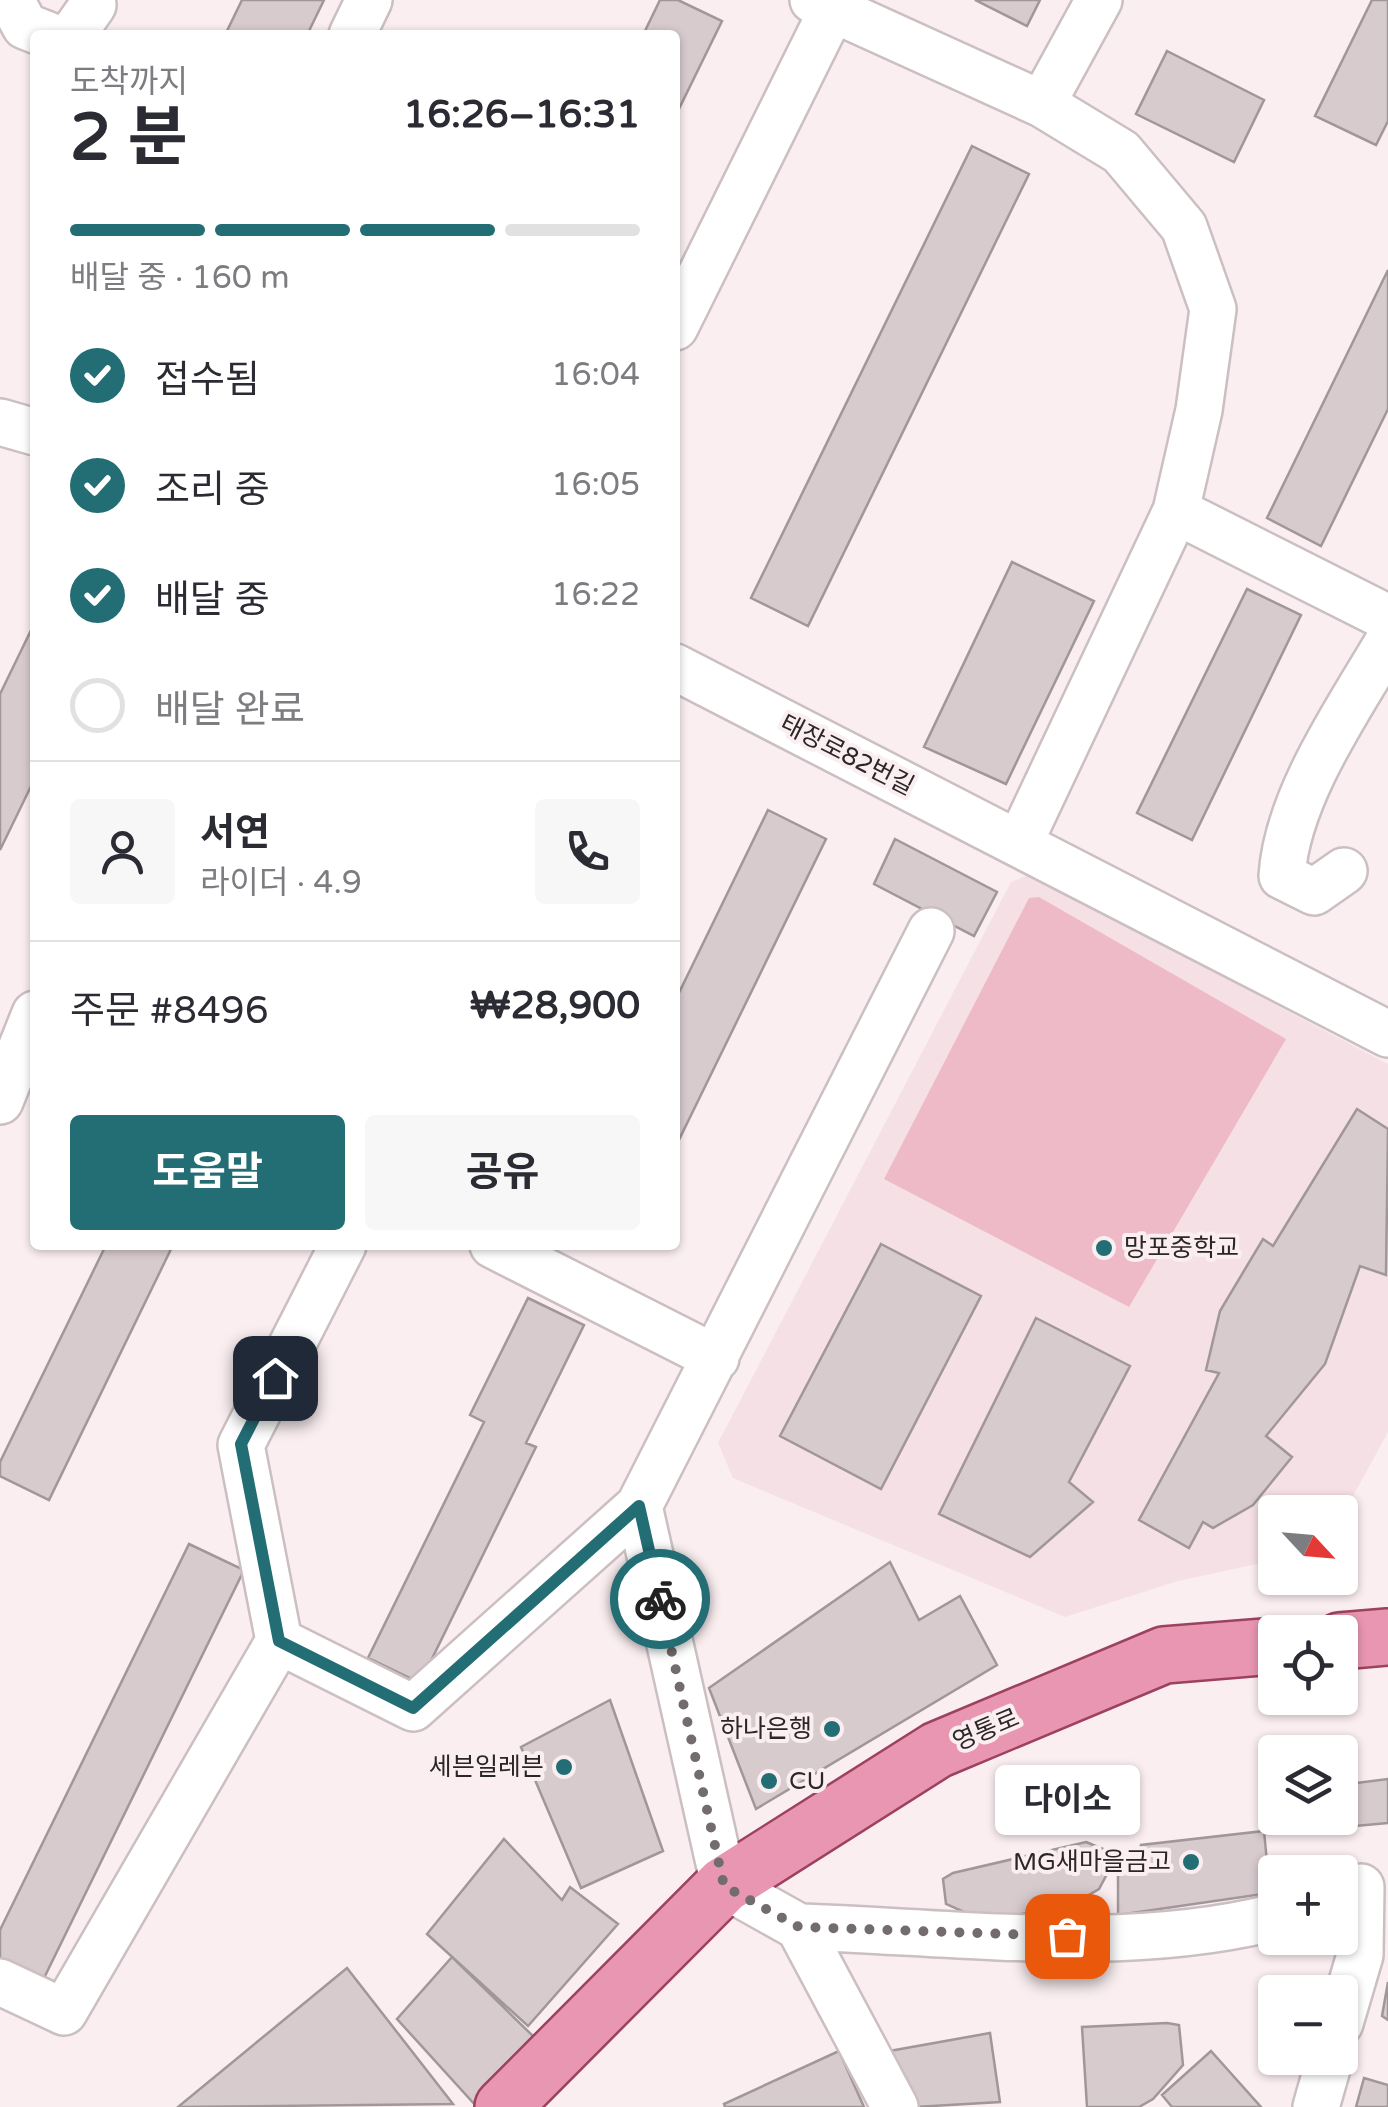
<!DOCTYPE html>
<html lang="ko">
<head>
<meta charset="utf-8">
<style>
  body { margin:0; font-family:"Varela Round","Noto Sans KR",sans-serif; background:#f7f7f7; color:#2b2b33; height:100vh; display:flex; flex-direction:column; font-size:38px; white-space:nowrap }
  * { box-sizing:border-box; margin:0 }
  p { font-size:32px; color:#7c7c81 }
  .icon { flex:none; width:55px; height:55px; fill:none; stroke:currentColor; stroke-width:2; stroke-linecap:round; stroke-linejoin:round }
  .map { position:relative; flex:1; overflow:hidden }
  .panel { position:absolute; left:30px; top:30px; width:650px; height:1220px; display:flex; flex-direction:column; background:#fff; border-radius:10px; box-shadow:0 2px 8px #0004 }
  .panel>* { flex:none }
  .needle { width:65px; rotate:116deg }
  .controls { position:absolute; left:1258px; top:1495px; display:grid; gap:20px }
  .controls a { display:grid; place-items:center; width:100px; height:100px; border-radius:10px; background:#fff; box-shadow:0 2px 8px #0004; font-size:50px }
  .pin { position:absolute; display:grid; place-items:center; width:85px; height:85px; color:#fff; margin:-42px; border-radius:20px; box-shadow:0 5px 15px #0006 }
  .courier { position:absolute; display:grid; place-items:center; width:100px; height:100px; margin:-50px; border:8px solid #236d75; border-radius:50%; background:#fff; color:#222; box-shadow:0 2px 12px #0007 }
  .bubble { position:absolute; height:70px; border-radius:10px; background:#fff; box-shadow:0 2px 8px #0004; font-size:32px; font-weight:700; line-height:70px; text-align:center }
  .summary em { font-style:normal; font-weight:700 }
  .summary div { display:flex; flex-direction:column-reverse }
  .summary { display:flex; align-items:center; justify-content:space-between; height:170px; padding:0 40px }
  h1 { font-size:65px; font-weight:700; line-height:75px }
  .bar { display:grid; grid-template-columns:repeat(4,1fr); gap:15px 10px; align-content:center; height:120px; padding:0 40px }
  .bar i { height:12px; border-radius:8px; background:#e1e1e2 }
  .bar .current { background:#236d75 }
  .bar p { grid-column:span 4 }
  .line { display:flex; align-items:center; gap:25px; padding:0 40px; border-top:2px solid #e1e1e2 }
  .line div { flex:1 }
  .round { display:grid; place-items:center; flex:none; width:105px; height:105px; border-radius:10px; background:#f7f7f7 }
  ol { padding:0 40px; list-style:none }
  li { display:flex; align-items:center; gap:30px; height:110px }
  li p { margin-inline-start:auto }
  li .icon { padding:10px; border-radius:50%; background:#236d75; color:#fff; stroke-width:4 }
  li:last-child { color:#7c7c81 }
  li i { width:55px; height:55px; border:5px solid #e1e1e2; border-radius:50% }
  .action { display:flex; gap:20px; margin-top:auto; padding:20px 40px }
  .action a { flex:1; height:115px; border-radius:10px; background:#236d75; color:#fff; font-size:40px; font-weight:700; line-height:115px; text-align:center }
  .action a+a { background:#f7f7f7; color:#2b2b33 }
  .map>svg:first-child { display:block }
  .built { fill:#f5e0e5 }
  .green { fill:#efbac7 }
  .building { fill:#d7cbce; stroke:#a19698; stroke-width:2.5 }
  .lines { fill:none; stroke-linecap:round; stroke-linejoin:round }
  .minor-casing { stroke:#cbbfc2; stroke-width:50 }
  .major-casing { stroke:#9d4160; stroke-width:60 }
  .minor { stroke:#fff; stroke-width:45 }
  .major { stroke:#e996b2; stroke-width:55 }
  .done { stroke:#736c6d; stroke-width:10; stroke-dasharray:0 18 }
  .route { stroke:#236d75; stroke-width:12 }
  .poi-dot { fill:#236d75; stroke:#faeef0; stroke-width:4 }
  .labels { text-anchor:middle; dominant-baseline:central; stroke-width:8; stroke-linejoin:round; paint-order:stroke }
  .street-label { font-size:25px; fill:#2b2627; stroke:#faeef0 }
  .poi-label { font-size:25px; fill:#2b2627; stroke:#faeef0; text-anchor:end }
</style>
</head>
<body>
<div class="map">
<svg width="1388" height="2107" viewBox="0 0 1388 2107">
  <rect width="100%" height="100%" fill="#faeef0"/>
  <path class="built" d="M1029,875L1388,1064V1432L1340,1520V1512H1275V1560L1178,1581L1065,1617L733,1478L718,1443L1011,882Z"/>
  <path class="green" d="M1039,897L1286,1039L1129,1307L884,1179L1029,898Z"/>
  <path class="building" d="M242,0H324L307,35H225Z
    M660,0H678L722,21L675,117V35H643Z
    M975,0H1040L1027,26Z
    M1372,0H1388V121L1376,145L1315,116Z
    M1167,51L1264,100L1234,162L1136,114Z
    M972,146L1029,174L808,626L751,598Z
    M1388,270V409L1321,546L1267,518Z
    M1012,562L1094,601L1006,784L924,747Z
    M1247,589L1301,615L1192,840L1137,813Z
    M35,622V778L0,850V694Z
    M768,810L826,839L675,1148V1001Z
    M895,839L997,892L974,936L874,884Z
    M1357,1109L1388,1129L1386,1275L1360,1266L1325,1364L1266,1436L1292,1457L1253,1505L1213,1528L1203,1522L1189,1548L1139,1520L1219,1373L1206,1370L1220,1311L1263,1239L1273,1246Z
    M881,1244L981,1296L881,1489L780,1436Z
    M106,1245H173L49,1500L0,1476V1462Z
    M528,1298L584,1325L526,1443L536,1447L420,1683L368,1658L484,1422L470,1415Z
    M1036,1318L1130,1366L1069,1482L1093,1502L1030,1557L939,1514Z
    M189,1544L244,1570L43,1980L0,1958V1930Z
    M890,1562L919,1620L960,1596L997,1665L756,1809L709,1688Z
    M610,1700L663,1851L581,1888L521,1747Z
    M1388,1779V1823L1268,1834L1269,1795L1275,1794V1818H1340V1785Z
    M1264,1831L1270,1893L1118,1915V1857L1139,1856L1141,1845Z
    M504,1839L562,1900L570,1887L618,1924L528,2026L427,1934Z
    M1086,1842L1106,1850L1107,1874L1099,1889L1087,1896V1921L1048,1926L1044,1910L984,1921L946,1904L943,1879L953,1873Z
    M452,1957L536,2039L477,2107L397,2019Z
    M347,1968L453,2104L178,2107Z
    M1388,1982V2020L1382,2016Z
    M1167,2023L1179,2025L1183,2065L1153,2099L1139,2107H1087L1082,2027Z
    M990,2033L1000,2102L915,2107L884,2052Z
    M839,2051L864,2107H725L724,2104Z
    M1211,2051L1261,2107H1172L1162,2095Z
    M1364,2078L1388,2085V2107H1356Z"/>
  <g class="lines">
    <g class="minor-casing">
      <path id="minor" d="M11,0L25,26L48,35
        M813,0L1042,104L1121,152L1184,227L1213,309L1199,410L1176,511L1019,844
        M72,35L93,5
        M352,35L369,0
        M1042,104L1099,0
        M675,327L837,0
        M0,422L35,432
        M1176,511L1388,618
        M675,667L1388,1034
        M1344,871L1314,892L1282,876C1287,797 1348,710 1388,642
        M0,1101L35,1014
        M493,1245L716,1358
        M279,1641L413,1708L639,1506
        M799,1927C954,1932 1124,1955 1275,1917
        M0,1982L64,2012L279,1641L241,1445L343,1245
        M1340,2023L1360,1955L1361,1887
        M895,2107L799,1927L724,1885L639,1506L931,931
        M1316,2107L1330,2058"/>
    </g>
    <g class="major-casing">
      <path id="major" d="M1340,1641L1388,1637
        M503,2107L724,1885L937,1750L1164,1655L1275,1646"/>
    </g>
    <use href="#minor" class="minor"/>
    <use href="#major" class="major"/>
  </g>
  <g class="lines">
    <path class="done" d="M660,1599L724,1886L799,1927L1067,1936"/>
    <path class="route" d="M275,1378L241,1444L279,1641L413,1708L639,1506L660,1599"/>
  </g>
  <g class="poi-dot">
    <circle cx="1104" cy="1248" r="10"/>
    <circle cx="832" cy="1729" r="10"/>
    <circle cx="564" cy="1767" r="10"/>
    <circle cx="769" cy="1781" r="10"/>
    <circle cx="1191" cy="1862" r="10"/>
  </g>
  <g class="labels">
    <g class="street-label">
      <text transform="translate(847 755) rotate(27)">태장로82번길</text>
      <text transform="translate(986 1730) rotate(-23)">영통로</text>
    </g>
    <g class="poi-label">
      <text x="1124" y="1248" text-anchor="start">망포중학교</text>
      <text x="812" y="1729">하나은행</text>
      <text x="544" y="1767">세븐일레븐</text>
      <text x="789" y="1781" text-anchor="start">CU</text>
      <text x="1171" y="1862">MG새마을금고</text>
    </g>
  </g>
</svg>
<div class="controls">
<a><svg class="needle" viewBox="-14 -14 28 28"><path d="M0-13l5 13h-10z" fill="#e53935"/><path d="M0 13l5-13h-10z" fill="#7c7c81"/></svg></a>
<a><svg class="icon" aria-label="locate" viewBox="0 0 24 24"><circle cx="12" cy="12" r="6"/><path d="M12 2v4M12 18v4M2 12h4M18 12h4"/></svg></a>
<a><svg class="icon" aria-label="layers" viewBox="0 0 24 24"><path d="M12 4l9 5-9 5-9-5zM3 14l9 5 9-5"/></svg></a>
<a>+</a>
<a>−</a>
</div>
<div class="pin" style="left:1067px;top:1936px;background:#ea580c"><svg class="icon" aria-label="bag" viewBox="0 0 24 24"><path d="M5 8h14l-1 12H6zM9 8a3 3 0 0 1 6 0"/></svg></div>
<div class="pin" style="left:275px;top:1378px;background:#1f2937"><svg class="icon" aria-label="home" viewBox="0 0 24 24"><path d="M3 11l9-7 9 7M6 9v11h12V9"/></svg></div>
<div class="courier" style="left:660px;top:1599px"><svg class="icon" aria-label="bike" viewBox="0 0 24 24"><circle cx="6" cy="16" r="4"/><circle cx="18" cy="16" r="4"/><path d="M6 16l4-8h5l3 8M10 8l3 8H6M13 5h3"/></svg></div>
<div class="bubble" style="left:995px;top:1765px;width:145px">다이소</div>
<section class="panel">
<div class="summary"><div><h1>2 분</h1><p>도착까지</p></div><em>16:26–16:31</em></div>
<div class="bar"><i class="current"></i><i class="current"></i><i class="current"></i><i></i><p>배달 중 · 160 m</p></div>
<ol>
<li><svg class="icon" aria-label="check" viewBox="0 0 24 24"><path d="M5 12l5 5 9-10"/></svg>접수됨<p>16:04</p></li>
<li><svg class="icon" aria-label="check" viewBox="0 0 24 24"><path d="M5 12l5 5 9-10"/></svg>조리 중<p>16:05</p></li>
<li><svg class="icon" aria-label="check" viewBox="0 0 24 24"><path d="M5 12l5 5 9-10"/></svg>배달 중<p>16:22</p></li>
<li><i></i>배달 완료</li>
</ol>
<div class="line" style="height:180px"><a class="round"><svg class="icon" aria-label="person" viewBox="0 0 24 24"><circle cx="12" cy="8" r="4"/><path d="M4 21q1-7 8-7t8 7"/></svg></a><div><b>서연</b><p>라이더 · 4.9</p></div><a class="round"><svg class="icon" aria-label="phone" viewBox="0 0 24 24"><path d="M5 4h4l2 5-3 2q2 4 5 5l2-3 5 2v4C11 20 4 13 5 4z"/></svg></a></div>
<div class="line" style="height:130px"><div>주문 #8496</div><b>₩28,900</b></div>
<div class="action"><a>도움말</a><a>공유</a></div>
</section>
</div>
</body>
</html>
